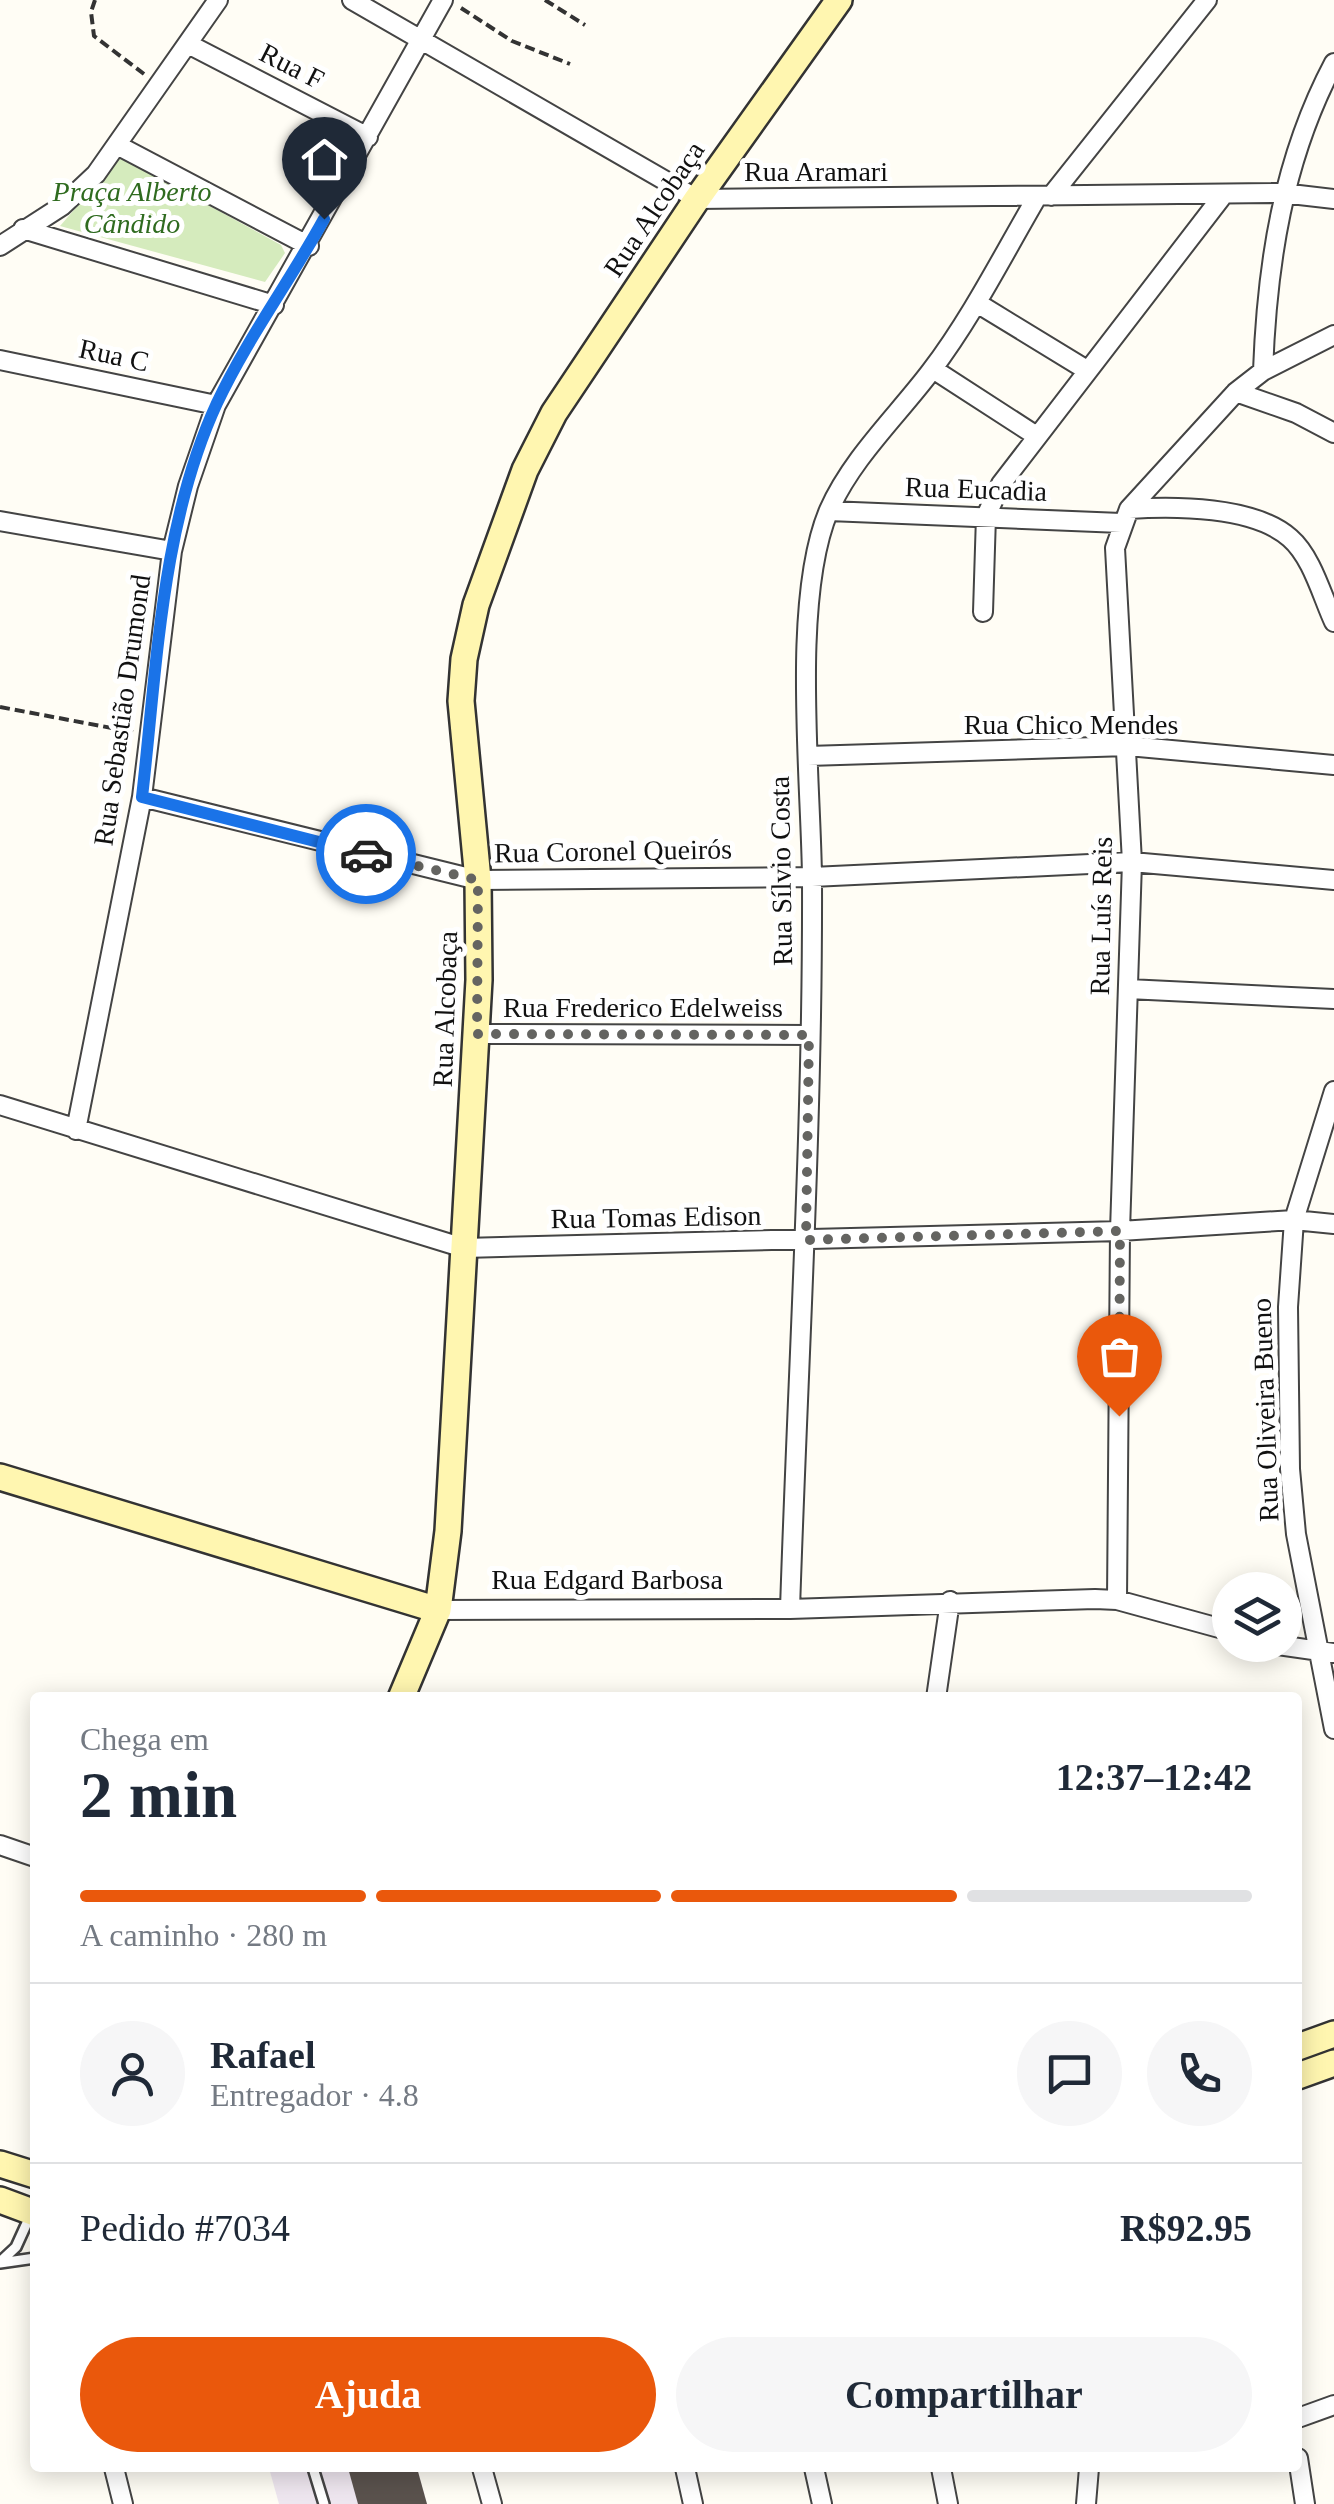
<!DOCTYPE html>
<html lang="pt">
<head>
<meta charset="utf-8">
<style>
  body { margin:0; font-family:Georgia,serif; background:#f6f6f7; color:#1f2937; height:100vh; display:flex; flex-direction:column; font-size:38px; white-space:nowrap }
  * { box-sizing:border-box; margin:0 }
  p { font-size:32px; color:#747a83 }
  .icon { flex:none; width:55px; height:55px; fill:none; stroke:currentColor; stroke-width:2; stroke-linecap:round; stroke-linejoin:round }
  .map { position:relative; flex:1; overflow:hidden }
  .drawer { position:absolute; left:30px; top:1692px; width:1272px; height:780px; display:flex; flex-direction:column; background:#fff; border-radius:10px; box-shadow:0 5px 25px #0003 }
  .drawer>* { flex:none }
  .tools { position:absolute; left:1212px; top:1572px; display:grid; gap:20px }
  .tools a { display:grid; place-items:center; width:90px; height:90px; border-radius:50%; background:#fff; box-shadow:0 5px 25px #0003; font-size:50px }
  .pin { position:absolute; display:grid; place-items:center; width:85px; height:85px; color:#fff; margin:-102px -42px; border-radius:50% 50% 50% 0; rotate:-45deg; box-shadow:0 0 10px #0007 }
  .pin .icon { rotate:45deg }
  .courier { position:absolute; display:grid; place-items:center; width:100px; height:100px; margin:-50px; border:8px solid #1a73e8; border-radius:50%; background:#fff; color:#222; box-shadow:0 2px 12px #0007 }
  .summary em { font-style:normal; font-weight:700 }
  .summary div { display:flex; flex-direction:column-reverse }
  .summary { display:flex; align-items:center; justify-content:space-between; height:170px; padding:0 50px }
  h1 { font-size:65px; font-weight:700; line-height:75px }
  .bar { display:grid; grid-template-columns:repeat(4,1fr); gap:15px 10px; align-content:center; height:120px; padding:0 50px }
  .bar i { height:12px; border-radius:8px; background:#e0e1e3 }
  .bar .selected { background:#ea580c }
  .bar p { grid-column:span 4 }
  .line { display:flex; align-items:center; gap:25px; padding:0 50px; border-top:2px solid #e0e1e3 }
  .line div { flex:1 }
  .round { display:grid; place-items:center; flex:none; width:105px; height:105px; border-radius:52px; background:#f6f6f7 }
  .primary-button { display:flex; gap:20px; margin-top:auto; padding:20px 50px }
  .primary-button a { flex:1; height:115px; border-radius:60px; background:#ea580c; color:#fff; font-size:40px; font-weight:700; line-height:115px; text-align:center }
  .primary-button a+a { background:#f6f6f7; color:#1f2937 }
  .map>svg:first-child { display:block }
  .industrial { fill:#eee6ef }
  .green { fill:#d5ebbd }
  .building { fill:#5a524d }
  .lines { fill:none; stroke-linecap:round; stroke-linejoin:round }
  .service-casing { stroke:#444; stroke-width:14 }
  .minor-casing { stroke:#444; stroke-width:22 }
  .secondary-casing { stroke:#333; stroke-width:30 }
  .path { stroke:#333; stroke-width:4; stroke-dasharray:10 5; stroke-linecap:butt }
  .service { stroke:#fff; stroke-width:9 }
  .minor { stroke:#fff; stroke-width:18 }
  .secondary { stroke:#fff6b0; stroke-width:25 }
  .done { stroke:#646461; stroke-width:10; stroke-dasharray:0 18 }
  .route { stroke:#1a73e8; stroke-width:12 }
  .labels { text-anchor:middle; dominant-baseline:central; stroke-width:10; stroke-linejoin:round; paint-order:stroke }
  .street-label { font-size:28px; fill:#111; stroke:#fff }
  .park-label { font-size:28px; font-style:italic; fill:#2f6b1f; stroke:#fff }
</style>
</head>
<body>
<div class="map">
<svg width="1334" height="2504" viewBox="0 0 1334 2504">
  <rect width="100%" height="100%" fill="#fffdf5"/>
  <path class="industrial" d="M269,2468H417L427,2504H279Z"/>
  <path class="green" d="M120,157L281,245L285,253L265,282L60,226Z"/>
  <path class="building" d="M348,2468H417L427,2504H358Z"/>
  <g class="lines">
    <g class="service-casing">
      <path id="service" d="M0,2262L16,2247L31,2214
        M0,2263L35,2258
        M313,2468L324,2504"/>
    </g>
    <g class="minor-casing">
      <path id="minor" d="M352,0L697,199L1282,193L1334,199
        M190,45L368,137
        M117,145L309,246
        M1051,196L1207,0
        M23,229L274,305
        M0,246L62,206L96,174L218,0
        M977,303L1085,369
        M0,360L216,405
        M933,369L1035,435
        M1263,371C1267,263 1283,159 1334,63
        M1236,392L1296,413L1334,433
        M1129,509C1174,506 1254,506 1290,538C1312,557 1322,596 1334,622
        M829,511L1121,523
        M0,521L172,551
        M983,612L986,516L1001,484L1224,194
        M808,756L1128,746L1334,765
        M142,797L478,880L812,877L1132,862L1334,880
        M1128,989L1334,999
        M477,1034L809,1035
        M1334,1091L1294,1220L1288,1307L1290,1469L1296,1534L1334,1729
        M0,1105L464,1248L1120,1231L1294,1220L1334,1224
        M76,1130L142,797L172,551L188,486L216,405L443,0
        M1117,1600L1120,1231L1132,862L1115,548L1129,509L1236,392L1263,371L1334,335
        M790,1609C798,1365 813,1122 812,878C811,779 791,599 829,510C852,458 897,416 931,371C972,317 1003,255 1037,197
        M438,1610L790,1609L1095,1599L1117,1600L1230,1631
        M1278,1645L1334,1653
        M936,1698L950,1601
        M0,1845L35,1857
        M1298,2418L1334,2405
        M1298,2458L1305,2504
        M114,2468L123,2504
        M482,2468L492,2504
        M685,2468L693,2504
        M814,2468L822,2504
        M941,2468L948,2504
        M1086,2504L1089,2468"/>
    </g>
    <g class="secondary-casing">
      <path id="secondary" d="M0,1477L438,1610
        M401,1698L438,1610L448,1531L479,980L478,880L461,701L464,659L476,605L525,470L554,413L697,199L839,0
        M1298,2047L1334,2034
        M1298,2076L1334,2063
        M0,2164L35,2175
        M0,2200L35,2213"/>
    </g>
    <path class="path" d="M95,0L91,12L94,36L144,74
      M545,0L585,25
      M461,8L512,41L570,64
      M0,707L133,732"/>
    <use href="#service" class="service"/>
    <use href="#minor" class="minor"/>
    <use href="#secondary" class="secondary"/>
  </g>
  <g class="lines">
    <path class="done" d="M366,854L478,880L477,1034L809,1035L806,1240L1120,1231L1119,1416"/>
    <path class="route" d="M324,219C290,281 247,339 217,403C161,524 157,667 142,797L366,854"/>
  </g>
  <g class="labels">
    <g class="street-label">
      <text transform="translate(292 66) rotate(27)">Rua F</text>
      <text x="816" y="171">Rua Aramari</text>
      <text transform="translate(654 209) rotate(-56)">Rua Alcobaça</text>
      <text transform="translate(114 355) rotate(12)">Rua C</text>
      <text transform="translate(976 489) rotate(2)">Rua Eucadia</text>
      <text transform="translate(122 710) rotate(-82)">Rua Sebastião Drumond</text>
      <text x="1071" y="724">Rua Chico Mendes</text>
      <text transform="translate(613 851) rotate(-1)">Rua Coronel Queirós</text>
      <text transform="translate(781 871) rotate(-91)">Rua Sílvio Costa</text>
      <text transform="translate(1101 916) rotate(-89)">Rua Luís Reis</text>
      <text x="643" y="1007">Rua Frederico Edelweiss</text>
      <text transform="translate(445 1009) rotate(-88)">Rua Alcobaça</text>
      <text transform="translate(656 1217) rotate(-1)">Rua Tomas Edison</text>
      <text transform="translate(1265 1410) rotate(-92)">Rua Oliveira Bueno</text>
      <text x="607" y="1579">Rua Edgard Barbosa</text>
    </g>
    <g class="park-label">
      <text x="132" y="191">Praça Alberto<tspan x="132" dy="32">Cândido</tspan></text>
    </g>
  </g>
</svg>
<div class="tools">
<a><svg class="icon" aria-label="layers" viewBox="0 0 24 24"><path d="M12 4l9 5-9 5-9-5zM3 14l9 5 9-5"/></svg></a>
</div>
<div class="pin" style="left:1119px;top:1416px;background:#ea580c"><svg class="icon" aria-label="bag" viewBox="0 0 24 24"><path d="M5 8h14l-1 12H6zM9 8a3 3 0 0 1 6 0"/></svg></div>
<div class="pin" style="left:324px;top:219px;background:#1f2937"><svg class="icon" aria-label="home" viewBox="0 0 24 24"><path d="M3 11l9-7 9 7M6 9v11h12V9"/></svg></div>
<div class="courier" style="left:366px;top:854px"><svg class="icon" aria-label="car" viewBox="0 0 24 24"><path d="M5 17H2v-5l4-1 3-4h7l3 4 3 1v5h-3M9 17h6M6 11h13"/><circle cx="7" cy="17" r="2"/><circle cx="17" cy="17" r="2"/></svg></div>
<section class="drawer">
<div class="summary"><div><h1>2 min</h1><p>Chega em</p></div><em>12:37–12:42</em></div>
<div class="bar"><i class="selected"></i><i class="selected"></i><i class="selected"></i><i></i><p>A caminho · 280 m</p></div>
<div class="line" style="height:180px"><a class="round"><svg class="icon" aria-label="person" viewBox="0 0 24 24"><circle cx="12" cy="8" r="4"/><path d="M4 21q1-7 8-7t8 7"/></svg></a><div><b>Rafael</b><p>Entregador · 4.8</p></div><a class="round"><svg class="icon" aria-label="chat" viewBox="0 0 24 24"><path d="M4 5h16v11H9l-5 4z"/></svg></a><a class="round"><svg class="icon" aria-label="phone" viewBox="0 0 24 24"><path d="M5 4h4l2 5-3 2q2 4 5 5l2-3 5 2v4C11 20 4 13 5 4z"/></svg></a></div>
<div class="line" style="height:130px"><div>Pedido #7034</div><b>R$92.95</b></div>
<div class="primary-button"><a>Ajuda</a><a>Compartilhar</a></div>
</section>
</div>
</body>
</html>
